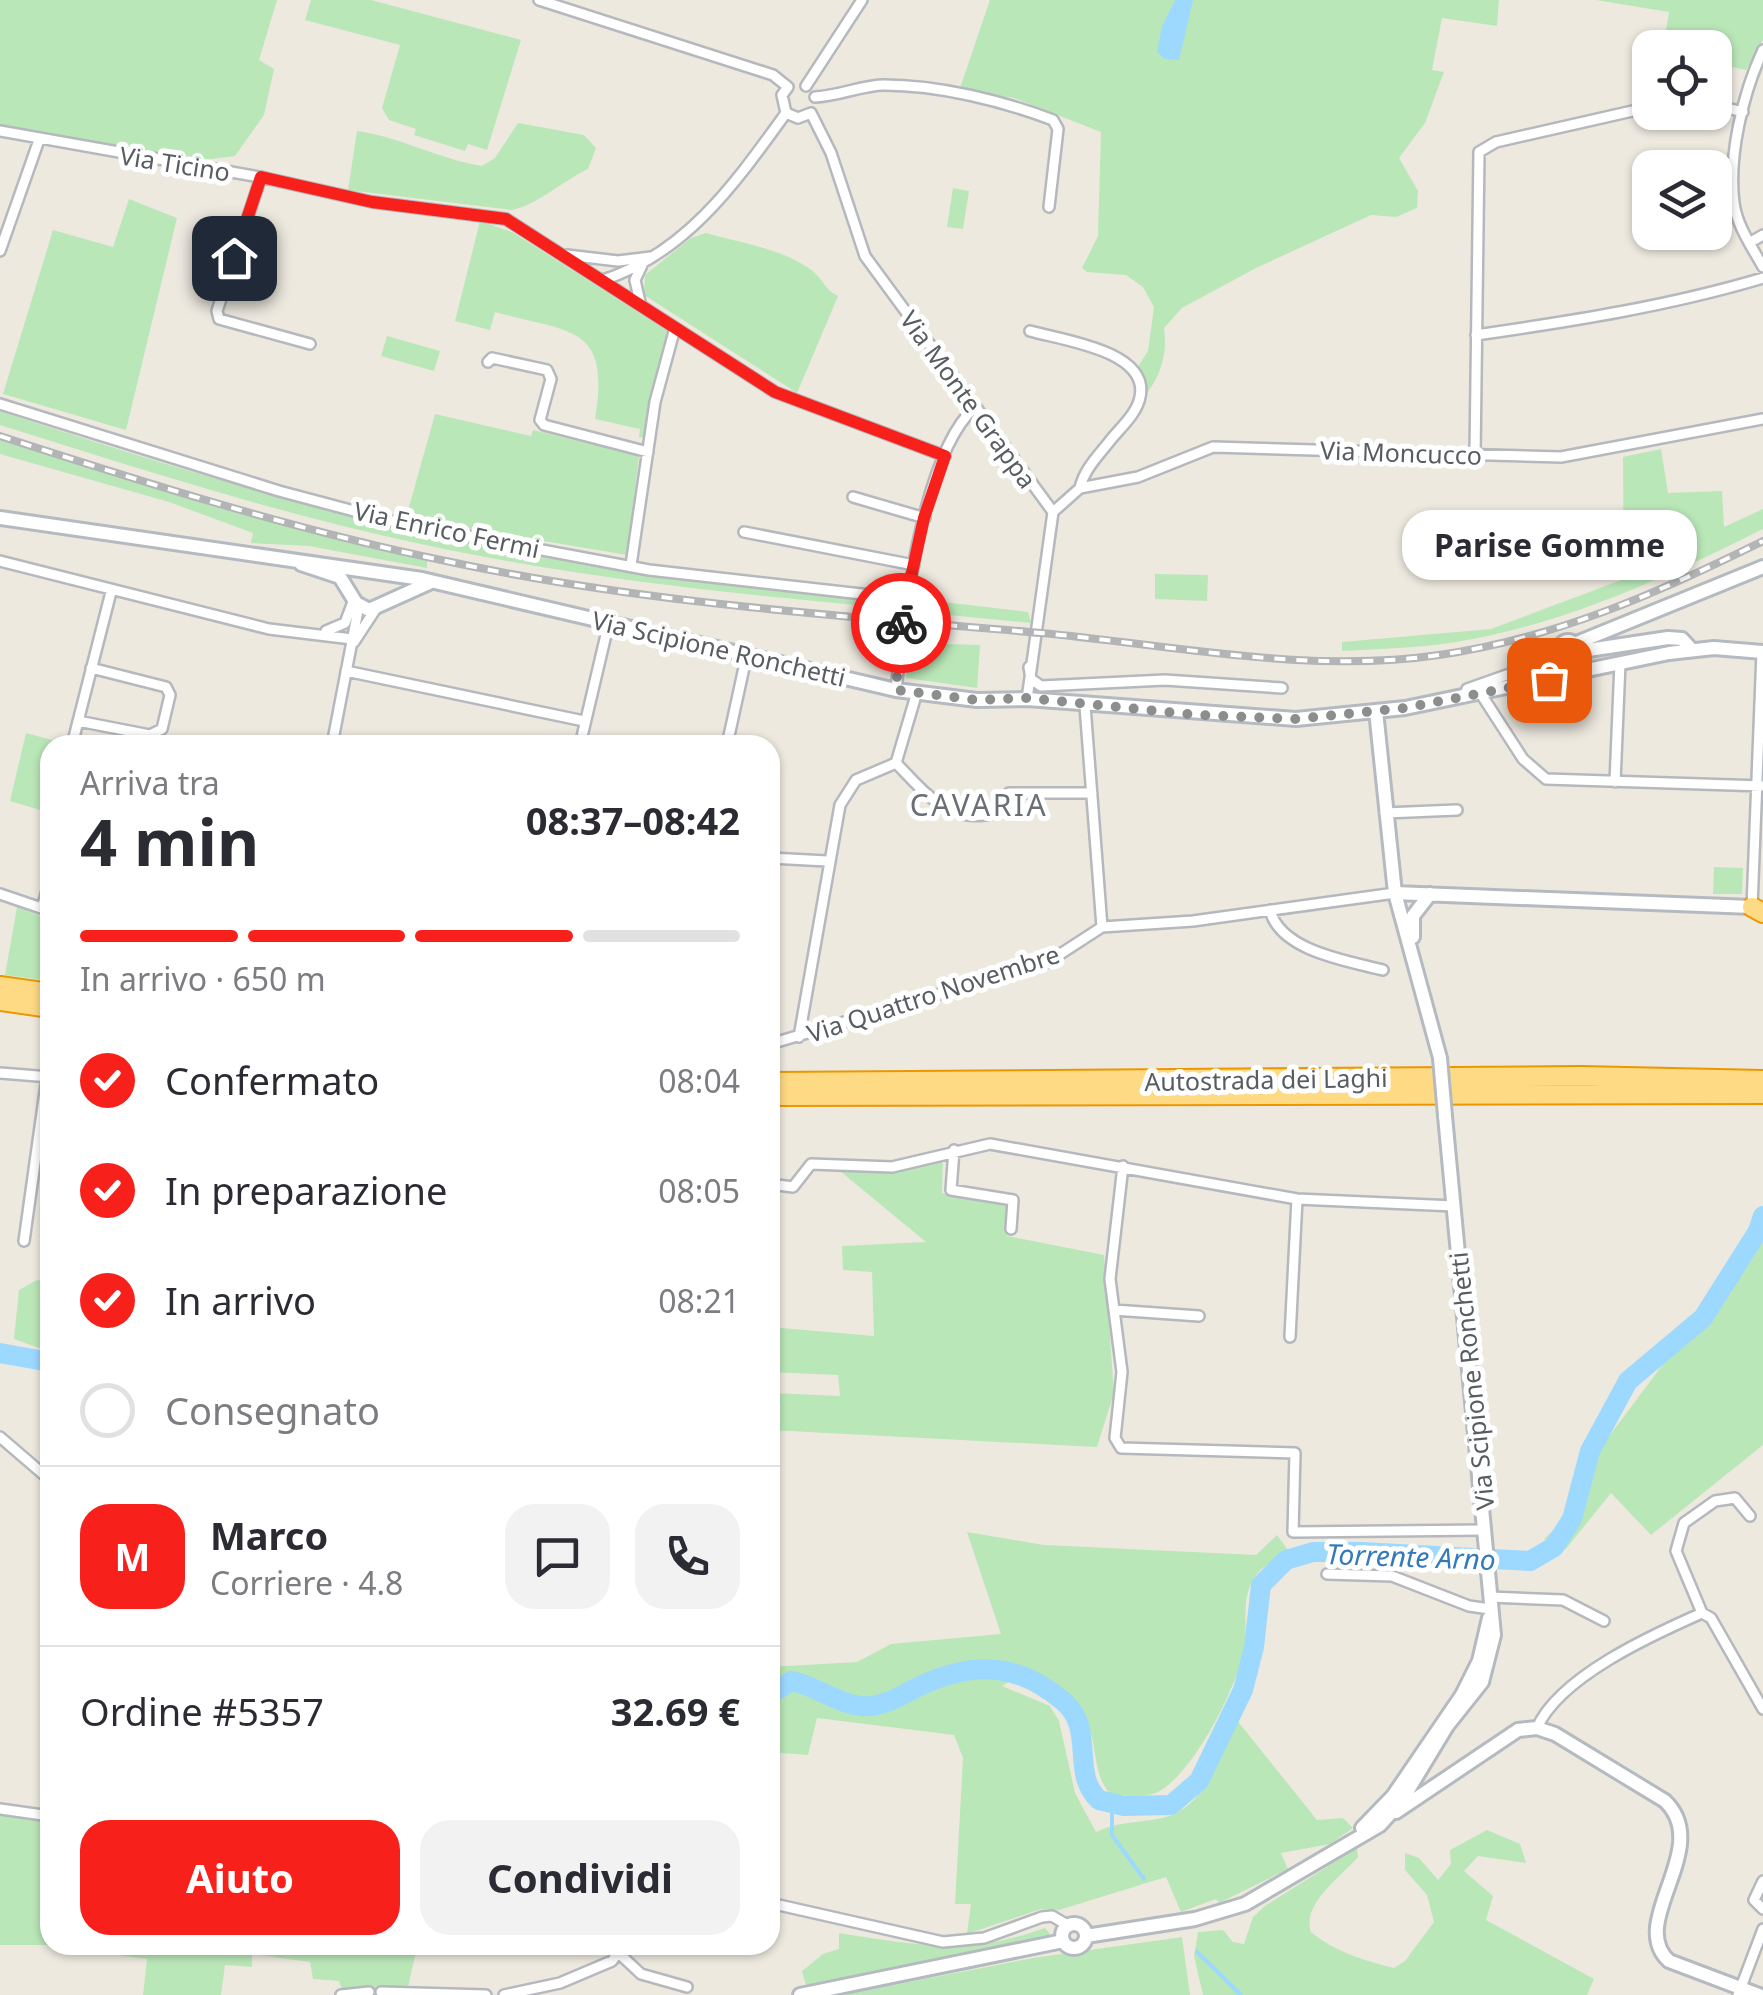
<!DOCTYPE html>
<html lang="it">
<head>
<meta charset="utf-8">
<style>
  body { margin:0; font-family:"Noto Sans",sans-serif; background:#f2f2f3; color:#2b2b33; height:100vh; display:flex; flex-direction:column; font-size:38px; white-space:nowrap }
  * { box-sizing:border-box; margin:0 }
  p { font-size:32px; color:#7c7c81 }
  .icon { flex:none; width:55px; height:55px; fill:none; stroke:currentColor; stroke-width:2; stroke-linecap:round; stroke-linejoin:round }
  .map { position:relative; flex:1; overflow:hidden }
  .details { position:absolute; left:40px; top:735px; width:740px; height:1220px; display:flex; flex-direction:column; background:#fff; border-radius:30px; box-shadow:0 2px 8px #0004 }
  .details>* { flex:none }
  .controls { position:absolute; left:1632px; top:30px; display:grid; gap:20px }
  .controls a { display:grid; place-items:center; width:100px; height:100px; border-radius:20px; background:#fff; box-shadow:0 2px 8px #0004; font-size:50px }
  .pin { position:absolute; display:grid; place-items:center; width:85px; height:85px; color:#fff; margin:-42px; border-radius:20px; box-shadow:0 5px 15px #0006 }
  .courier { position:absolute; display:grid; place-items:center; width:100px; height:100px; margin:-50px; border:8px solid #f8201a; border-radius:50%; background:#fff; color:#222; box-shadow:0 2px 12px #0007 }
  .bubble { position:absolute; height:70px; border-radius:30px; background:#fff; box-shadow:0 2px 8px #0004; font-size:32px; font-weight:700; line-height:70px; text-align:center }
  .summary em { font-style:normal; font-weight:700 }
  .summary div { display:flex; flex-direction:column-reverse }
  .summary { display:flex; align-items:center; justify-content:space-between; height:170px; padding:0 40px }
  h1 { font-size:65px; font-weight:700; line-height:75px }
  .bar { display:grid; grid-template-columns:repeat(4,1fr); gap:15px 10px; align-content:center; height:120px; padding:0 40px }
  .bar i { height:12px; border-radius:8px; background:#e1e1e2 }
  .bar .on { background:#f8201a }
  .bar p { grid-column:span 4 }
  .line { display:flex; align-items:center; gap:25px; padding:0 40px; border-top:2px solid #e1e1e2 }
  .line div { flex:1 }
  .round { display:grid; place-items:center; flex:none; width:105px; height:105px; border-radius:30px; background:#f2f2f3 }
  ol { padding:0 40px; list-style:none }
  li { display:flex; align-items:center; gap:30px; height:110px }
  li p { margin-inline-start:auto }
  li .icon { padding:10px; border-radius:50%; background:#f8201a; color:#fff; stroke-width:4 }
  li:last-child { color:#7c7c81 }
  li i { width:55px; height:55px; border:5px solid #e1e1e2; border-radius:50% }
  .button { display:flex; gap:20px; margin-top:auto; padding:20px 40px }
  .button a { flex:1; height:115px; border-radius:30px; background:#f8201a; color:#fff; font-size:40px; font-weight:700; line-height:115px; text-align:center }
  .button a+a { background:#f2f2f3; color:#2b2b33 }
  .map>svg:first-child { display:block }
  .green { fill:#bae7b8 }
  .water { fill:#9dd9ff }
  .lines { fill:none; stroke-linecap:round; stroke-linejoin:round }
  .stream { stroke:#9dd9ff; stroke-width:4 }
  .river { stroke:#9dd9ff; stroke-width:20 }
  .street-casing { stroke:#b5b8bd; stroke-width:14 }
  .secondary-casing { stroke:#b5bac0; stroke-width:18 }
  .highway-casing { stroke:#ec9700; stroke-width:22 }
  .street { stroke:#fff; stroke-width:9 }
  .secondary { stroke:#fff; stroke-width:12 }
  .highway { stroke:#ffda84; stroke-width:18 }
  .rail-casing { stroke:#b3b4b5; stroke-width:8 }
  .rail { stroke:#fff; stroke-width:4; stroke-dasharray:11; stroke-linecap:butt }
  .secondary-bridge-casing { stroke:#b5bac0; stroke-width:18; stroke-linecap:butt }
  .secondary-bridge { stroke:#fff; stroke-width:12 }
  .done { stroke:#8c8e8e; stroke-width:10; stroke-dasharray:0 18 }
  .route { stroke:#f8201a; stroke-width:12 }
  .labels { text-anchor:middle; dominant-baseline:central; stroke-width:10; stroke-linejoin:round; paint-order:stroke }
  .street-label { font-size:25px; fill:#585d62; stroke:#fff }
  .water-label { font-size:28px; font-style:italic; fill:#327ab9; stroke:#fff }
  .quarter-label { font-size:30px; letter-spacing:2.5px; fill:#696f74; stroke:#fff }
</style>
</head>
<body>
<div class="map">
<svg width="1763" height="1995" viewBox="0 0 1763 1995">
  <rect width="100%" height="100%" fill="#ede9df"/>
  <path class="green" d="M0,0H277L259,60L274,69L264,115L235,156L204,160L0,127Z
    M311,0H371L521,40L487,150L468,144L465,151L414,135L416,129L389,120L382,108L400,45L305,20Z
    M990,0H1499L1497,26L1442,18L1432,70L1444,72L1425,123L1399,158L1418,191L1417,208L1396,217L1371,215L1256,268L1182,308L1164,328C1168,355 1160,379 1142,399L1139,365L1148,351L1154,307L1143,287L1126,275L1087,272L1082,268L1098,236L1101,132L1014,98L959,91Z
    M1596,0H1763V40L1746,70L1715,63V48L1680,47L1681,43L1664,42L1669,12Z
    M518,123L584,135L596,148L588,169C561,182 537,205 512,210L348,190L357,131C400,137 439,159 482,166L495,158Z
    M953,188L969,191L963,229L947,227Z
    M129,199L177,218L126,430L3,394L53,230L113,247Z
    M480,221L512,232L667,331L646,438L639,437L640,429L595,419C611,324 571,333 495,312L490,330L455,321Z
    M706,233C741,243 786,249 815,273C824,281 825,290 838,296L797,393L644,295L645,275L691,238Z
    M387,336L440,351L434,371L381,356Z
    M0,411C168,467 339,518 514,552C641,576 770,584 899,601L898,609C736,594 575,578 416,543C276,513 137,468 0,425Z
    M435,414L531,436L533,430L639,456L627,555L406,518Z
    M0,440L212,506L427,561V568L309,546L251,543L253,533L169,502L0,454Z
    M1661,449L1668,493L1722,491L1724,527L1763,509V529C1665,578 1565,624 1456,642C1418,648 1380,649 1342,651V642L1491,629L1624,579L1623,457Z
    M1155,574L1208,575L1207,601L1155,599Z
    M910,598L1028,612L1031,623L907,611Z
    M910,643L980,645L977,688L906,678Z
    M26,733L67,744L50,745V813L10,801Z
    M1714,867L1743,868L1742,894H1713Z
    M17,907L50,920V981L5,975Z
    M943,1159L942,1193L1007,1206V1236L1104,1255L1114,1393L1097,1447L770,1430V1393L840,1396L838,1375L770,1372V1327L874,1336L872,1272L843,1270L842,1246L926,1242L840,1171L893,1173Z
    M1763,1223V1445L1651,1535L1611,1493L1565,1550L1544,1539L1561,1523L1607,1439L1685,1335L1698,1336Z
    M37,1280L50,1282V1352L14,1339L19,1290Z
    M967,1532L1044,1545L1256,1555L1277,1535L1288,1550C1279,1557 1264,1565 1257,1574C1241,1594 1247,1618 1245,1642C1241,1681 1197,1766 1163,1789C1149,1799 1127,1796 1110,1794C1091,1772 1099,1742 1084,1718C1072,1696 1049,1684 1028,1671L1002,1686L1050,1706L1059,1721L1075,1793L1096,1832C1117,1822 1135,1823 1158,1819C1208,1810 1219,1755 1232,1714L1317,1820L1343,1818L1353,1828L1330,1844L1281,1853L1288,1869L1219,1903L1216,1899L1181,1912L1166,1877L1059,1910L1041,1909L967,1934L971,1904H955L963,1758L954,1735L817,1718L808,1755L770,1752V1667L857,1662L891,1644L1001,1634Z
    M0,1815L50,1821V1945H0Z
    M1487,1830L1520,1844L1526,1863L1478,1856L1464,1871L1493,1896L1486,1920L1594,1979L1587,1995H1203L1194,1956L1198,1932L1223,1930L1233,1942L1244,1944L1253,1917L1265,1906L1357,1848L1358,1857C1341,1877 1301,1904 1311,1932C1335,1952 1363,1960 1394,1968L1405,1961L1434,1922L1427,1895L1405,1870V1853L1419,1858L1438,1880L1451,1864L1450,1850Z
    M1045,1928L1050,1934L1044,1941L806,1985L802,1971L823,1954L839,1949V1933C916,1945 968,1956 1045,1928Z
    M1182,1937L1190,1995H841L1033,1958Z
    M99,1945H428L415,1956L408,1987L343,1992L339,1981L313,1979L310,1962L252,1954V1967L225,1965L221,1995H143L147,1959L101,1953Z"/>
  <path class="water" d="M1175,0H1193L1179,60L1165,59L1157,52L1162,26Z"/>
  <g class="lines">
    <path class="stream" d="M1112,1804V1835L1144,1879
      M1197,1952L1241,1995"/>
    <path class="river" d="M0,1353L50,1362
      M770,1694L792,1681C819,1687 844,1709 872,1706C891,1703 905,1693 922,1685C975,1661 1019,1663 1064,1702C1096,1730 1070,1773 1099,1800L1124,1806L1171,1805L1199,1781L1243,1690L1254,1647L1261,1585L1286,1560L1313,1552H1361L1530,1561L1554,1547L1572,1519L1590,1451L1628,1381L1703,1318L1758,1231L1763,1216"/>
    <g class="street-casing">
      <path id="street" d="M539,0L773,75L788,87
        M1763,50C1743,93 1728,156 1734,203C1737,226 1752,247 1763,267
        M806,86L862,0
        M815,97C840,96 862,85 884,85C939,85 1003,101 1053,120L1058,129L1049,207
        M1715,105L1743,112
        M786,113L782,95L788,87
        M786,113L798,118L811,113
        M811,113L831,153L865,256L1053,512
        M0,131L265,178L372,202L506,219L775,392L945,456
        M261,177L217,311L219,319L310,344
        M1749,243L1763,235
        M0,251L39,140
        M567,255L618,261L651,257
        M603,280C687,253 736,182 786,113
        M640,302L635,280L642,265
        M1030,331C1062,340 1150,351 1140,397C1137,414 1119,429 1109,442C1097,457 1084,470 1080,488
        M1476,335C1573,321 1669,306 1763,278
        M488,362L492,358L547,370L551,379L540,420L544,425L648,452
        M0,404L279,491L403,524L649,570L906,599
        M1475,455L1479,152L1496,142L1650,107
        M853,497L925,518
        M1053,512L1080,488L1138,477L1213,447L1561,457L1763,419
        M744,532L914,565
        M0,561L269,629L352,639
        M631,565L655,402L675,328
        M326,631L345,623L354,599
        M354,642L375,610
        M1029,667L1031,679L1041,686L1165,680L1282,688
        M346,671L584,721
        M896,690C903,621 922,454 975,407
        M1481,694L1523,759L1546,779L1763,786
        M1465,697L1467,689L1563,655
        M1027,699L1053,512
        M1085,706L1102,927
        M78,721L150,735L162,729L170,695L166,687L91,668
        M72,745L111,592
        M332,745L359,605
        M580,745L609,622
        M727,745L747,654
        M896,763C925,793 951,827 997,812L1009,793H1092
        M1615,782L1620,663
        M1385,813L1457,810
        M770,858L827,861
        M0,894L50,911
        M1752,907L1762,652
        M42,908L50,880
        M1270,910C1280,951 1348,961 1383,970
        M799,1037L840,805L856,780L896,763L917,692
        M770,1044L1048,962L1102,927L1193,921L1395,893
        M0,1073L50,1077
        M954,1150L951,1190L1013,1200L1011,1229
        M1123,1166L1110,1279L1114,1310L1199,1316
        M770,1184L793,1187L811,1164L892,1167L990,1144L1297,1199L1454,1206
        M24,1241L47,1077
        M1114,1310L1122,1372L1115,1438L1121,1448L1295,1453L1293,1532L1485,1530
        M1290,1337L1297,1199
        M0,1437L50,1480
        M1327,1574L1392,1576L1469,1606L1490,1609
        M1490,1597L1563,1600L1604,1621
        M1702,1613L1676,1551L1684,1523L1715,1501L1735,1498L1750,1516
        M1702,1613L1711,1618L1763,1709
        M1537,1728C1559,1677 1652,1635 1702,1613
        M0,1809L50,1816
        M1763,1881L1754,1900L1763,1909
        M770,1903L943,1942L984,1938L1042,1917L1052,1916L1069,1926
        M610,1945L641,1974L687,1987
        M381,1992L486,1995
        M341,1995L369,1992
        M504,1995L560,1983L612,1961L617,1954
        M1738,1995L1763,1929"/>
    </g>
    <g class="secondary-casing">
      <path id="secondary" d="M0,518L422,579L896,690L977,700L1027,699L1296,719L1405,708L1669,653L1714,648L1763,652
        M301,564L340,577L356,603L369,610L429,583
        M1560 649a8 8 0 1 1 16 0a8 8 0 1 1-16 0Z
        M1574,644L1763,567
        M1575,652L1668,638L1682,639L1692,650
        M1376,711L1395,893L1440,1058
        M1395,893L1752,907
        M1413,937V916L1430,894
        M1396,1812L1518,1730L1537,1728L1555,1734L1665,1801C1714,1848 1626,1922 1669,1961L1759,1995
        M1362,1828L1393,1796L1462,1695L1479,1661L1489,1618
        M1062 1936a12 12 0 1 1 24 0a12 12 0 1 1-24 0Z
        M1086,1936L1195,1919L1245,1904L1380,1825L1401,1802L1447,1726L1482,1682L1494,1635L1445,1116
        M800,1995L1063,1941"/>
    </g>
    <g class="highway-casing">
      <path id="highway" d="M1752,907L1763,913
        M0,986L50,993
        M0,1001L50,1008
        M770,1082L1581,1076L1763,1080
        M770,1096L1763,1094"/>
    </g>
    <use href="#street" class="street"/>
    <use href="#secondary" class="secondary"/>
    <use href="#highway" class="highway"/>
    <g class="rail-casing">
      <path id="rail" d="M0,436C146,483 295,530 446,561C641,603 842,616 1041,633C1172,645 1308,674 1439,655C1556,638 1658,593 1763,541"/>
    </g>
    <use href="#rail" class="rail"/>
    <g class="secondary-bridge-casing">
      <path id="secondary-bridge" d="M1440,1058L1445,1116"/>
    </g>
    <use href="#secondary-bridge" class="secondary-bridge"/>
  </g>
  <g class="lines">
    <path class="done" d="M901,623L896,690L977,700L1027,698L1198,715L1296,719L1405,708L1549,680"/>
    <path class="route" d="M234,258L261,177L372,202L506,219L775,392L945,456L924,518L901,623"/>
  </g>
  <g class="labels">
    <g class="street-label">
      <text transform="translate(175 163) rotate(9)">Via Ticino</text>
      <text transform="translate(969 399) rotate(54)">Via Monte Grappa</text>
      <text transform="translate(1401 452) rotate(2)">Via Moncucco</text>
      <text transform="translate(447 529) rotate(12)">Via Enrico Fermi</text>
      <text transform="translate(719 648) rotate(13)">Via Scipione Ronchetti</text>
      <text transform="translate(933 993) rotate(-18)">Via Quattro Novembre</text>
      <text transform="translate(1266 1079) rotate(-1)">Autostrada dei Laghi</text>
      <text transform="translate(1471 1381) rotate(-96)">Via Scipione Ronchetti</text>
    </g>
    <g class="water-label">
      <text transform="translate(1411 1556) rotate(2)">Torrente Arno</text>
    </g>
    <g class="quarter-label">
      <text x="979" y="804">CAVARIA</text>
    </g>
  </g>
</svg>
<div class="controls">
<a><svg class="icon" aria-label="locate" viewBox="0 0 24 24"><circle cx="12" cy="12" r="6"/><path d="M12 2v4M12 18v4M2 12h4M18 12h4"/></svg></a>
<a><svg class="icon" aria-label="layers" viewBox="0 0 24 24"><path d="M12 4l9 5-9 5-9-5zM3 14l9 5 9-5"/></svg></a>
</div>
<div class="pin" style="left:1549px;top:680px;background:#ea580c"><svg class="icon" aria-label="bag" viewBox="0 0 24 24"><path d="M5 8h14l-1 12H6zM9 8a3 3 0 0 1 6 0"/></svg></div>
<div class="pin" style="left:234px;top:258px;background:#1f2937"><svg class="icon" aria-label="home" viewBox="0 0 24 24"><path d="M3 11l9-7 9 7M6 9v11h12V9"/></svg></div>
<div class="courier" style="left:901px;top:623px"><svg class="icon" aria-label="bike" viewBox="0 0 24 24"><circle cx="6" cy="16" r="4"/><circle cx="18" cy="16" r="4"/><path d="M6 16l4-8h5l3 8M10 8l3 8H6M13 5h3"/></svg></div>
<div class="bubble" style="left:1402px;top:510px;width:295px">Parise Gomme</div>
<section class="details">
<div class="summary"><div><h1>4 min</h1><p>Arriva tra</p></div><em>08:37–08:42</em></div>
<div class="bar"><i class="on"></i><i class="on"></i><i class="on"></i><i></i><p>In arrivo · 650 m</p></div>
<ol>
<li><svg class="icon" aria-label="check" viewBox="0 0 24 24"><path d="M5 12l5 5 9-10"/></svg>Confermato<p>08:04</p></li>
<li><svg class="icon" aria-label="check" viewBox="0 0 24 24"><path d="M5 12l5 5 9-10"/></svg>In preparazione<p>08:05</p></li>
<li><svg class="icon" aria-label="check" viewBox="0 0 24 24"><path d="M5 12l5 5 9-10"/></svg>In arrivo<p>08:21</p></li>
<li><i></i>Consegnato</li>
</ol>
<div class="line" style="height:180px"><b class="round" style="background:#f8201a;color:#fff">M</b><div><b>Marco</b><p>Corriere · 4.8</p></div><a class="round"><svg class="icon" aria-label="chat" viewBox="0 0 24 24"><path d="M4 5h16v11H9l-5 4z"/></svg></a><a class="round"><svg class="icon" aria-label="phone" viewBox="0 0 24 24"><path d="M5 4h4l2 5-3 2q2 4 5 5l2-3 5 2v4C11 20 4 13 5 4z"/></svg></a></div>
<div class="line" style="height:130px"><div>Ordine #5357</div><b>32.69 €</b></div>
<div class="button"><a>Aiuto</a><a>Condividi</a></div>
</section>
</div>
</body>
</html>
